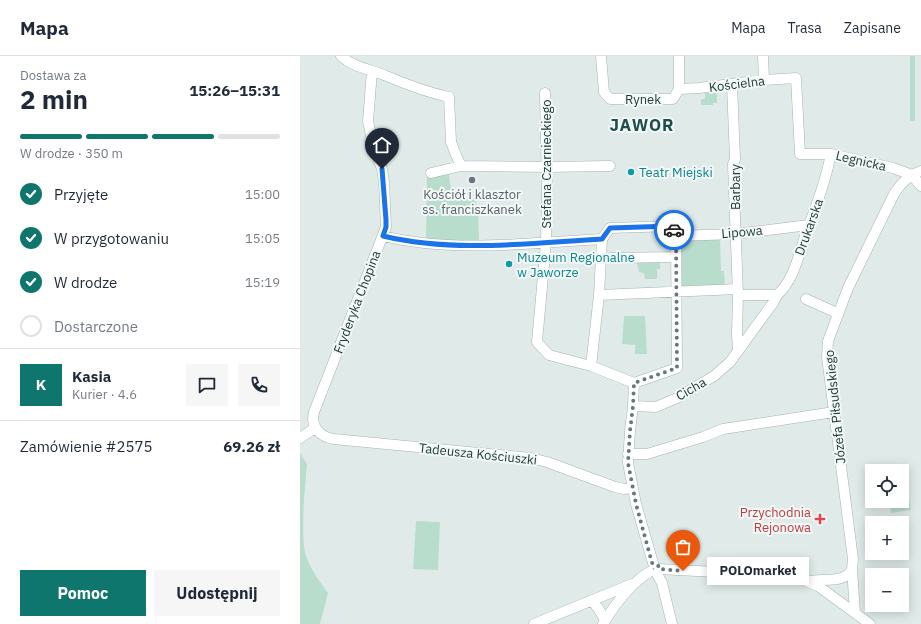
<!DOCTYPE html>
<html lang="pl">
<head>
<meta charset="utf-8">
<style>
  body { margin:0; font-family:"IBM Plex Sans",sans-serif; background:#f6f6f7; color:#1f2937; height:100vh; display:flex; flex-direction:column; font-size:15px; white-space:nowrap }
  * { box-sizing:border-box; margin:0 }
  p { font-size:13px; color:#747a83 }
  .icon { flex:none; width:22px; height:22px; fill:none; stroke:currentColor; stroke-width:2; stroke-linecap:round; stroke-linejoin:round }
  .map { position:relative; flex:1; overflow:hidden }
  .side { display:flex; flex-direction:column; background:#fff; width:300px }
  .side>* { flex:none }
  .fabs { position:absolute; left:565px; top:408px; display:grid; gap:8px }
  .fabs a { display:grid; place-items:center; width:44px; height:44px; border-radius:0px; background:#fff; box-shadow:0 2px 10px #0003; font-size:20px }
  .pin { position:absolute; display:grid; place-items:center; width:34px; height:34px; color:#fff; margin:-41px -17px; border-radius:50% 50% 50% 0; rotate:-45deg; box-shadow:0 0 4px #0007 }
  .pin .icon { rotate:45deg }
  .courier { position:absolute; display:grid; place-items:center; width:40px; height:40px; margin:-20px; border:3px solid #1a73e8; border-radius:50%; background:#fff; color:#222; box-shadow:0 1px 5px #0007 }
  .bubble { position:absolute; height:28px; border-radius:0px; background:#fff; box-shadow:0 2px 10px #0003; font-size:13px; font-weight:700; line-height:28px; text-align:center }
  .overview em { font-style:normal; font-weight:700 }
  .overview div { display:flex; flex-direction:column-reverse }
  .overview { display:flex; align-items:center; justify-content:space-between; height:68px; padding:0 20px }
  h1 { font-size:26px; font-weight:700; line-height:30px }
  .bar { display:grid; grid-template-columns:repeat(4,1fr); gap:6px 4px; align-content:center; height:48px; padding:0 20px }
  .bar i { height:5px; border-radius:3px; background:#e0e1e3 }
  .bar .current { background:#0f766e }
  .bar p { grid-column:span 4 }
  .line { display:flex; align-items:center; gap:10px; padding:0 20px; border-top:1px solid #e0e1e3 }
  .line div { flex:1 }
  .round { display:grid; place-items:center; flex:none; width:42px; height:42px; border-radius:0px; background:#f6f6f7 }
  ol { padding:0 20px; list-style:none }
  li { display:flex; align-items:center; gap:12px; height:44px }
  li p { margin-inline-start:auto }
  li .icon { padding:4px; border-radius:50%; background:#0f766e; color:#fff; stroke-width:4 }
  li:last-child { color:#747a83 }
  li i { width:22px; height:22px; border:2px solid #e0e1e3; border-radius:50% }
  .button { display:flex; gap:8px; margin-top:auto; padding:8px 20px }
  .button a { flex:1; height:46px; border-radius:0px; background:#0f766e; color:#fff; font-size:16px; font-weight:700; line-height:46px; text-align:center }
  .button a+a { background:#f6f6f7; color:#1f2937 }
  header { display:flex; align-items:center; gap:24px; box-sizing:border-box; height:56px; padding:0 20px; background:#fff; border-bottom:1px solid #e0e1e3 }
  header strong { font-size:19px }
  nav { display:flex; gap:22px; margin-inline-start:auto; font-size:14px }
  main { display:flex; flex:1; min-height:0 }
  .map>svg:first-child { display:block }
  .green { fill:#b9ddcc }
  .lines { fill:none; stroke-linecap:round; stroke-linejoin:round }
  .minor-casing { stroke:#a3b3b2; stroke-width:11 }
  .minor { stroke:#fff; stroke-width:10 }
  .done { stroke:#647979; stroke-width:4; stroke-dasharray:0 7.2 }
  .route { stroke:#1a73e8; stroke-width:5 }
  .culture-dot { fill:#0f9aa8; stroke:#f1f8f6; stroke-width:1.5 }
  .worship-dot { fill:#6b7280; stroke:#f1f8f6; stroke-width:1.5 }
  .health-dot { fill:#e0444e; stroke:#f1f8f6; stroke-width:1.5 }
  .labels { text-anchor:middle; dominant-baseline:central; stroke-width:4; stroke-linejoin:round; paint-order:stroke }
  .street-label { font-size:13px; fill:#213c3c; stroke:#f1f8f6 }
  .culture-label { font-size:13px; fill:#0d838f; stroke:#f1f8f6; text-anchor:start }
  .worship-label { font-size:13px; fill:#5b616d; stroke:#f1f8f6 }
  .health-label { font-size:13px; fill:#be3a42; stroke:#f1f8f6; text-anchor:end }
  .district-label { font-size:17px; font-weight:bold; letter-spacing:1px; fill:#1d4e4e; stroke:#f1f8f6 }
</style>
</head>
<body>
<header>
<strong>Mapa</strong>
<nav><a>Mapa</a><a>Trasa</a><a>Zapisane</a></nav>
</header>
<main>
<section class="side">
<div class="overview"><div><h1>2 min</h1><p>Dostawa za</p></div><em>15:26–15:31</em></div>
<div class="bar"><i class="current"></i><i class="current"></i><i class="current"></i><i></i><p>W drodze · 350 m</p></div>
<ol>
<li><svg class="icon" aria-label="check" viewBox="0 0 24 24"><path d="M5 12l5 5 9-10"/></svg>Przyjęte<p>15:00</p></li>
<li><svg class="icon" aria-label="check" viewBox="0 0 24 24"><path d="M5 12l5 5 9-10"/></svg>W przygotowaniu<p>15:05</p></li>
<li><svg class="icon" aria-label="check" viewBox="0 0 24 24"><path d="M5 12l5 5 9-10"/></svg>W drodze<p>15:19</p></li>
<li><i></i>Dostarczone</li>
</ol>
<div class="line" style="height:72px"><b class="round" style="background:#0f766e;color:#fff">K</b><div><b>Kasia</b><p>Kurier · 4.6</p></div><a class="round"><svg class="icon" aria-label="chat" viewBox="0 0 24 24"><path d="M4 5h16v11H9l-5 4z"/></svg></a><a class="round"><svg class="icon" aria-label="phone" viewBox="0 0 24 24"><path d="M5 4h4l2 5-3 2q2 4 5 5l2-3 5 2v4C11 20 4 13 5 4z"/></svg></a></div>
<div class="line" style="height:52px"><div>Zamówienie #2575</div><b>69.26 zł</b></div>
<div class="button"><a>Pomoc</a><a>Udostępnij</a></div>
</section>
<div class="map">
<svg width="621" height="568" viewBox="0 0 621 568">
  <rect width="100%" height="100%" fill="#e0ebe9"/>
  <path class="green" d="M610,0H615V65H610Z
    M405,37H417V47H413V49H401V43H405Z
    M148,113L152,139L158,143L175,144L178,153L179,185L126,183L127,117Z
    M420,183L421,215H424L425,231L382,232V189L388,184Z
    M360,204V213H357V223H345L344,217L339,216L337,206Z
    M324,260H345L347,298H335V289L322,288Z
    M0,397L7,408C5,431 0,480 6,500C11,514 20,526 28,537L20,568H0Z
    M605,419L611,454L591,457L589,445H602V420Z
    M116,465L140,466L138,514L113,513Z"/>
  <g class="lines">
    <g class="minor-casing">
      <path id="minor" d="M41,0C53,11 69,13 84,19C105,28 126,36 149,41L151,86L156,99L161,110
        M301,0L304,36L310,43H373L379,33
        M379,0V33
        M463,0L464,24
        M72,15L68,65L73,89L82,113L84,126L86,171L14,356C10,371 20,381 34,383L231,402L247,406L315,431L324,433L332,432
        M432,29L435,103L433,108L438,239L437,278L438,295L473,247L477,239H438
        M379,33L399,32L464,24L496,22L500,98H531L593,112L612,119
        M245,37L247,133L246,187L237,286L249,299L291,310
        M131,117L161,110L246,111L310,110
        M612,119L621,130
        M83,180C154,197 229,187 302,183
        M376,180L435,178L509,169
        M302,183L310,172L373,170L376,180L377,312L334,327
        M302,183L299,239L291,310L334,327
        M311,202L376,201
        M299,239L438,233
        M477,239C496,223 500,191 509,169C518,146 526,123 531,98
        M506,243L537,257
        M334,327L333,350L330,375L328,407L336,448L353,507
        M333,350L356,351L377,342L414,320L430,306L438,295
        M0,382L15,372
        M328,398H347L403,381L423,373L534,356
        M359,513L493,520L518,530L570,568
        M357,518L362,527L372,568
        M508,525C523,522 545,528 552,513
        M292,545L298,552L305,564
        M555,556L552,513L553,503L527,301L528,285L548,232L594,138C601,127 609,119 621,115
        M234,568L332,528
        M303,568C315,548 329,529 349,516"/>
    </g>
    <use href="#minor" class="minor"/>
  </g>
  <g class="lines">
    <path class="done" d="M374,174L376,180L377,312L334,327L333,350L330,375L328,407L336,448L352,507L358,509L359,513L383,515"/>
    <path class="route" d="M82,113L86,164V171L83,180C154,197 230,187 302,183L310,172L373,170L374,174"/>
  </g>
  <g class="culture-dot">
    <circle cx="331" cy="116" r="4"/>
    <circle cx="209" cy="208" r="4"/>
  </g>
  <circle class="worship-dot" cx="172" cy="124" r="4"/>
  <path class="health-dot" d="M518 457h4v4h4v4h-4v4h-4v-4h-4v-4h4z"/>
  <g class="labels">
    <g class="street-label">
      <text transform="translate(437 28) rotate(-7)">Kościelna</text>
      <text x="343" y="43">Rynek</text>
      <text transform="translate(561 105) rotate(13)">Legnicka</text>
      <text transform="translate(246 108) rotate(-90)">Stefana Czarnieckiego</text>
      <text transform="translate(435 131) rotate(-90)">Barbary</text>
      <text transform="translate(509 171) rotate(-70)">Drukarska</text>
      <text transform="translate(442 176) rotate(-5)">Lipowa</text>
      <text transform="translate(57 246) rotate(-69)">Fryderyka Chopina</text>
      <text transform="translate(391 333) rotate(-30)">Cicha</text>
      <text transform="translate(535 351) rotate(-96)">Józefa Piłsudskiego</text>
      <text transform="translate(178 398) rotate(6)">Tadeusza Kościuszki</text>
    </g>
    <g class="culture-label">
      <text x="339" y="116">Teatr Miejski</text>
      <text x="217" y="201">Muzeum Regionalne<tspan x="217" dy="15">w Jaworze</tspan></text>
    </g>
    <g class="worship-label">
      <text x="172" y="138">Kościół i klasztor<tspan x="172" dy="15">ss. franciszkanek</tspan></text>
    </g>
    <g class="health-label">
      <text x="511" y="456">Przychodnia<tspan x="511" dy="15">Rejonowa</tspan></text>
    </g>
    <g class="district-label">
      <text x="342" y="69">JAWOR</text>
    </g>
  </g>
</svg>
<div class="fabs">
<a><svg class="icon" aria-label="locate" viewBox="0 0 24 24"><circle cx="12" cy="12" r="6"/><path d="M12 2v4M12 18v4M2 12h4M18 12h4"/></svg></a>
<a>+</a>
<a>−</a>
</div>
<div class="pin" style="left:383px;top:515px;background:#ea580c"><svg class="icon" aria-label="bag" viewBox="0 0 24 24"><path d="M5 8h14l-1 12H6zM9 8a3 3 0 0 1 6 0"/></svg></div>
<div class="pin" style="left:82px;top:113px;background:#1f2937"><svg class="icon" aria-label="home" viewBox="0 0 24 24"><path d="M3 11l9-7 9 7M6 9v11h12V9"/></svg></div>
<div class="courier" style="left:374px;top:174px"><svg class="icon" aria-label="car" viewBox="0 0 24 24"><path d="M5 17H2v-5l4-1 3-4h7l3 4 3 1v5h-3M9 17h6M6 11h13"/><circle cx="7" cy="17" r="2"/><circle cx="17" cy="17" r="2"/></svg></div>
<div class="bubble" style="left:407px;top:501px;width:102px">POLOmarket</div>
</div>
</main>
</body>
</html>
